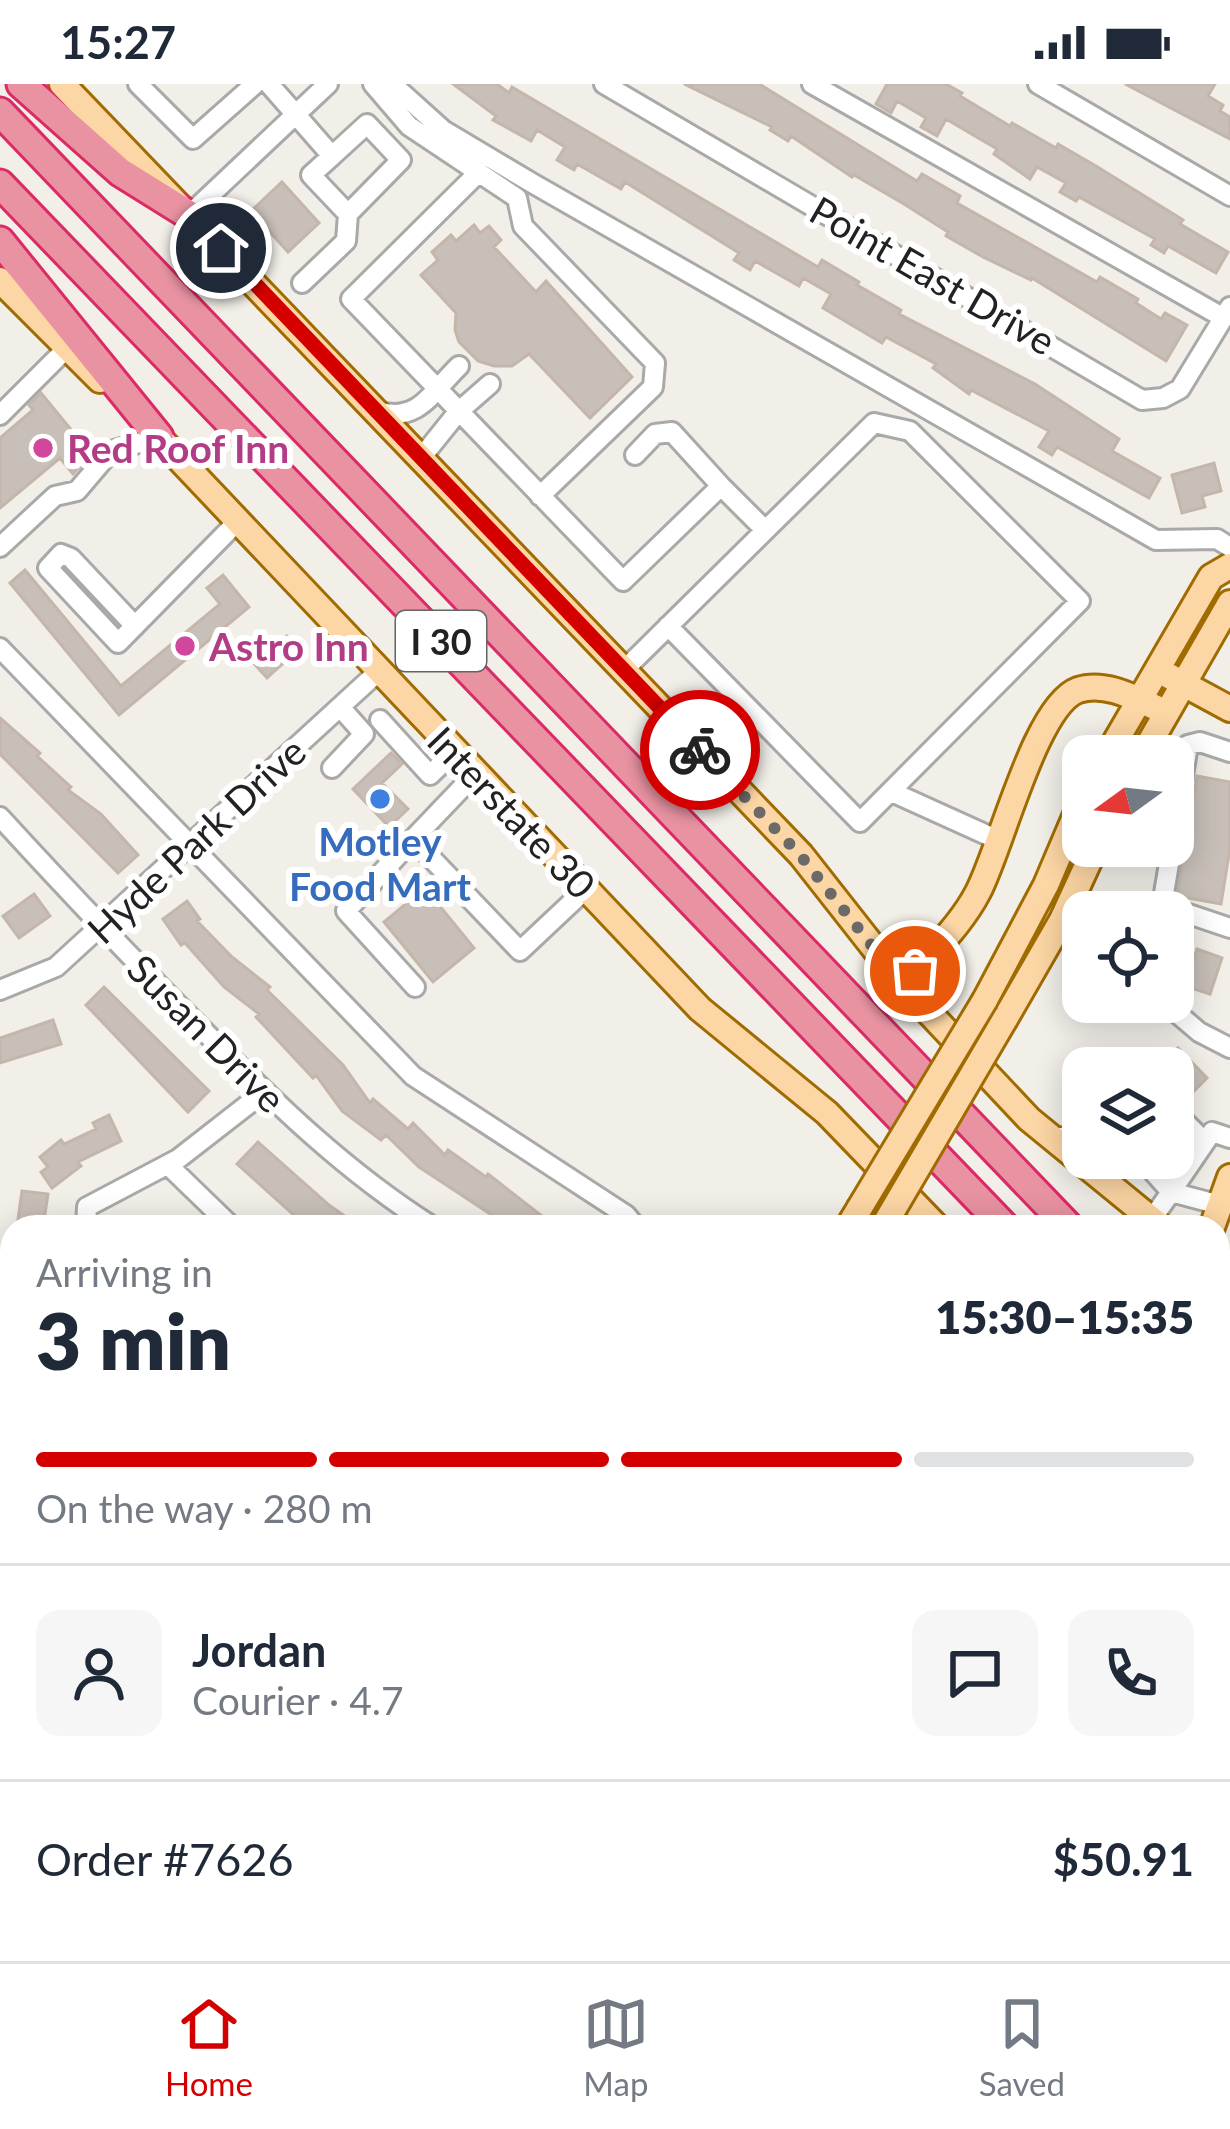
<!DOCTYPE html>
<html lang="en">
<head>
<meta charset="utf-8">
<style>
  body { margin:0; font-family:Lato,sans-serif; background:#f6f6f7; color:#1f2937; height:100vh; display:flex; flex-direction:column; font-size:45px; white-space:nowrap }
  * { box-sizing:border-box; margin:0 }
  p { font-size:39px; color:#747a83 }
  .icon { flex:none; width:66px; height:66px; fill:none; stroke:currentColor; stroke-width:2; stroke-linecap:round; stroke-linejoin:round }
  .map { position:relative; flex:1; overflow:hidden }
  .drawer { position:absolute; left:0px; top:1131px; width:1230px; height:747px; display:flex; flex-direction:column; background:#fff; border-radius:36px 36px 0 0; box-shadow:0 6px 30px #0003 }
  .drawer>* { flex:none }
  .needle { width:78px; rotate:255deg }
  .controls { position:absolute; left:1062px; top:651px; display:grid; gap:24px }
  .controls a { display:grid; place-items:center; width:132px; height:132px; border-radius:24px; background:#fff; box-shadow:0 6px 30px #0003; font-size:60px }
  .pin { position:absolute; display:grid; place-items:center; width:102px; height:102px; color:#fff; margin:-51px; border:6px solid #fff; border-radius:50%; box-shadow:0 3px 12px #0007 }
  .courier { position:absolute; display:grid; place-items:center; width:120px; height:120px; margin:-60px; border:9px solid #d40000; border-radius:50%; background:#fff; color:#222; box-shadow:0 3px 15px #0007 }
  .summary em { font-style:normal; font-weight:800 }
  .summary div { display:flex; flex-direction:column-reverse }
  .summary { display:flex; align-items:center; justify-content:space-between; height:204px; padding:0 36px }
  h1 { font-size:78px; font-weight:800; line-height:90px }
  .bar { display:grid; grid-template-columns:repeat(4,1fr); gap:18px 12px; align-content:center; height:144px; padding:0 36px }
  .bar i { height:15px; border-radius:9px; background:#e0e1e3 }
  .bar .active { background:#d40000 }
  .bar p { grid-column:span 4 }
  .line { display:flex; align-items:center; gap:30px; padding:0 36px; border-top:3px solid #e0e1e3 }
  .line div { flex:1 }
  .round { display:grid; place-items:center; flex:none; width:126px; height:126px; border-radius:24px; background:#f6f6f7 }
  .status { display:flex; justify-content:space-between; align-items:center; height:84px; padding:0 60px; background:#fff; direction:ltr }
  .status svg { height:33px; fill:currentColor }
  .tabs { display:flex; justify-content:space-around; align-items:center; height:168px; border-top:3px solid #e0e1e3; background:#fff; font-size:33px; color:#747a83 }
  .tabs a { display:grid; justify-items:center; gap:6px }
  .tabs .active { color:#d40000 }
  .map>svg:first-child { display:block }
  .park { fill:#c8facc }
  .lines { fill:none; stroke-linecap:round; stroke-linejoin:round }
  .stream { stroke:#aad3df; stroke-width:4.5 }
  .building { fill:#c7bfb8; stroke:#c4b6ab; stroke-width:3 }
  .minor-casing { stroke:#a9a9a9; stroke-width:24 }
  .major-casing { stroke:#a06b00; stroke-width:30 }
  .highway-casing { stroke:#dc2a67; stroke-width:33 }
  .path { stroke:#fa8072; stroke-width:3; stroke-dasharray:6 6; stroke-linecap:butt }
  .minor { stroke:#fff; stroke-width:18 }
  .major { stroke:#fcd6a4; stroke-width:24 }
  .highway { stroke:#e892a2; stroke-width:27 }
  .major-bridge-casing { stroke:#a06b00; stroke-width:30; stroke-linecap:butt }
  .major-bridge { stroke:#fcd6a4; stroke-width:24 }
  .done { stroke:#6b6a68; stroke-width:12; stroke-dasharray:0 21.6 }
  .route { stroke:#d40000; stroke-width:15 }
  .hotel-dot { fill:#d1479c; stroke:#fff; stroke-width:4.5 }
  .shop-dot { fill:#3f7fe0; stroke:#fff; stroke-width:4.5 }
  .labels { text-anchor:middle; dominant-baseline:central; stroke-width:12; stroke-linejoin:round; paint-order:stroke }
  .shield { fill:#fff; stroke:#646464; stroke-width:3 }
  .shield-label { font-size:36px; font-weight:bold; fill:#222 }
  .street-label { font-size:39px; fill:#222; stroke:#fff }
  .hotel-label { font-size:39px; font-weight:bold; fill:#b23c85; stroke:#fff; text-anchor:start }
  .shop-label { font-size:39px; font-weight:bold; fill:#366cbe; stroke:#fff }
</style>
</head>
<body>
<div class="status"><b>15:27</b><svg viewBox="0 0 49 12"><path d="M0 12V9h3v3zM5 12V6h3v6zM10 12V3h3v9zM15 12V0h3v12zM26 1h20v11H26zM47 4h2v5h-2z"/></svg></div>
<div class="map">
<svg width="1230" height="1877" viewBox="0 0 1230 1877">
  <rect width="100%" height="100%" fill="#f2efe9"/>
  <path class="park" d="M210,1866H340L351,1877H221Z"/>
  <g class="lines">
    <path class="stream" d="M1218,1538L1230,1581
      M1218,1747L1230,1730
      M1087,1877L1101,1866"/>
  </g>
  <path class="building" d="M453,0H497L509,9L512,3L818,183L822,176L859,198L857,201L901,226L899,230L1035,300L1119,355L1112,367L1160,394L1149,414L1057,363L1052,371L1039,363L1049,347L971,306L969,310L933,284L936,280L886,253L882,259L823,224L831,210L803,194L799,202L755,177L750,186L734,176L739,169L625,98L621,105L577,80L574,86L557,76L565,63L537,46L531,57L493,36L496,32Z
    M684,0H759L917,97L922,90L960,112L957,119L1097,198L1100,193L1138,215L1136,219L1161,235L1165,229L1187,241L1166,277L1032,194L1031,196L983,173L946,152L948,148L904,120L854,91L852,93L791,52L788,57L770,46L772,43Z
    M887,0H946L962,9L960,12L1010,42L1012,39L1056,64L1058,60L1096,82L1183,136L1180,140L1228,168L1216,189L1168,162L1164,169L1151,161L1155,155L1079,113L1076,117L1060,108L1066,99L1037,83L1030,95L994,70L997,65L946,35L937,52L921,43L926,34L897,17L891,29L876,20Z
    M1125,0H1215L1208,12L1223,21L1220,27L1230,33V55Z
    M282,98L319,139L288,168L251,127Z
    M474,141L480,149L489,142L501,156L494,163L536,208L546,197L632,293L590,334L529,270L512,282H494L478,277L459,258L455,246L456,229L421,191L438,176L432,168L451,151L456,157Z
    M41,309L91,370L73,390L60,374L0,424V354L33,326L29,321Z
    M1214,379L1221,407L1202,412L1205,423L1182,429L1172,391Z
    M25,486L121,602L220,520L207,504L223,491L249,523L119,631L10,499Z
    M259,547L273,564L287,552L299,565L267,594L240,564Z
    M0,634L40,669L37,672L71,703L68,706L101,730L138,771L118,789L0,670Z
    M391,669L402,680L382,699L408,725L389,743L353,705Z
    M1197,692L1230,698V764L1221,820L1177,812Z
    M425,804L474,864L433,898L384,838Z
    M34,810L50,832L19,854L3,832Z
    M187,817L200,835L197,837L232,873L270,903L267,906L343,981L370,1019L373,1015L408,1045L413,1039L445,1071L448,1066L486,1093L488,1090L556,1143H510L419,1083L386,1051L381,1056L342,1027L316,991L313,994L256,933L259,930L224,903L185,859L181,861L163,835Z
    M1197,865L1222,874L1210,910L1185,902Z
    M104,903L209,1007L188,1028L86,921Z
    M53,936L61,960L0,979V954Z
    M1178,964L1207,994L1184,1017L1173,1005V984H1158Z
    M109,1031L121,1057L78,1078L81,1082L52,1104L41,1088L48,1083L40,1073L61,1056L64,1060L96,1045L93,1039Z
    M258,1058L329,1121L360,1143H307L237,1080Z
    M22,1107L48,1110L43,1143H17Z"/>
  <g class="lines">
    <g class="minor-casing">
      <path id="minor" d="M138,0L193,55L255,0
        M269,0L332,72L367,40L401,76L348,130L311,91L332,72
        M373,0L409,42L517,114L523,142L655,279L653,303L540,412
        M392,0L443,46L532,99L1156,456L1217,455L1230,463
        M604,0L1142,316L1163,314L1180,305L1230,223
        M812,0L1224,234
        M1038,0L1230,112
        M479,88L351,215L623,497L721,402L672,348L655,350L635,371
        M189,131L328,0
        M302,199L346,157L348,130
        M377,327C418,340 432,308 459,282
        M0,331L67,264
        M421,374L458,328L490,300
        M721,402L765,446
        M0,463L55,412L77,407L111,367L159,353
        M135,542L71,474L61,470L48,484L118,559L236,439
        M0,564L413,992L626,1131L636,1143
        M624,586C707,503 791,421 874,339L910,347L1080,517L860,738L668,542
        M380,636L430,691L455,667
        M332,684L364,650L340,623
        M476,689L413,755L520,867L586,805
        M892,708L998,756
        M0,733C66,805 133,876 203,946C275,1019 346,1088 433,1143
        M1173,754L1188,661L1200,658L1230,668
        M413,755L346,827L415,903
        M1162,821L1230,844
        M1156,828L1162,821L1172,762
        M0,906L56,883L379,587
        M1164,918L1199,948L1230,964
        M1107,984L1116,976L1124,975L1133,984
        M1173,1026L1205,1058
        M1055,1054L1083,1050
        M1141,1074L1171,1108L1152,1135
        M168,1081L232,1143
        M1220,1121L1171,1108L1212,1048L1230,1054
        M86,1143L87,1123L178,1075L264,1008
        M0,1423L12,1430
        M0,1668L12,1664"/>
    </g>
    <g class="major-casing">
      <path id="major" d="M62,0L801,771L904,902L1029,1035L1161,1143
        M0,196L100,296
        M147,341L700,925L827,1029L937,1143
        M1169,592L1230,625
        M1107,672L1211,493L1230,482
        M1142,672L1230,519
        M904,902C928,871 960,843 978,808C1001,765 1035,622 1078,606C1107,596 1140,617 1165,628
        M985,916L1046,801L1083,714
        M1005,935L1062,836L1096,762
        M848,1143L859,1125
        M1212,1143L1230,1093
        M1218,1200L1230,1212
        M1218,1460L1230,1472
        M0,1720L12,1716
        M0,1768L12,1764"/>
    </g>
    <g class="highway-casing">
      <path id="highway" d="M21,0L120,88L189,131
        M0,28L1069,1143
        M0,100L1005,1143
        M0,157L159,353
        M1218,1297L1230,1309
        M1218,1365L1230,1378"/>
    </g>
    <path class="path" d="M432,1877L443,1866
      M992,1877L1005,1866"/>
    <use href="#minor" class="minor"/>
    <use href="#major" class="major"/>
    <use href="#highway" class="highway"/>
    <g class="major-bridge-casing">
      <path id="major-bridge" d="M859,1125L985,916
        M883,1143L1005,935"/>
    </g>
    <use href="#major-bridge" class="major-bridge"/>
  </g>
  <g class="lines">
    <path class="done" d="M700,666L800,771L904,902L915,887"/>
    <path class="route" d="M221,164L700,666"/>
  </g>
  <g class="hotel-dot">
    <circle cx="43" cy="364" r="12"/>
    <circle cx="185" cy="562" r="12"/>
  </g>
  <circle class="shop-dot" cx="380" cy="715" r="12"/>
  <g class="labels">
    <rect class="shield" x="396" y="527" width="90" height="60" rx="9"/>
    <g class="shield-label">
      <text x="441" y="557">I 30</text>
    </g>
    <g class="street-label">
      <text transform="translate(933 191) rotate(30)">Point East Drive</text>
      <text transform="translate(512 728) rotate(46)">Interstate 30</text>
      <text transform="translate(196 756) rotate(-43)">Hyde Park Drive</text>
      <text transform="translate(207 949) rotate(45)">Susan Drive</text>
    </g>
    <g class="hotel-label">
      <text x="67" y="364">Red Roof Inn</text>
      <text x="209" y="562">Astro Inn</text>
    </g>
    <g class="shop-label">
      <text x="380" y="757">Motley<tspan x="380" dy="45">Food Mart</tspan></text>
    </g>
  </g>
</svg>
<div class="controls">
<a><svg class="needle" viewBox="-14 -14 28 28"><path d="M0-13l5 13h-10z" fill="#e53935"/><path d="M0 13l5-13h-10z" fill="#747a83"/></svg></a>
<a><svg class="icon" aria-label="locate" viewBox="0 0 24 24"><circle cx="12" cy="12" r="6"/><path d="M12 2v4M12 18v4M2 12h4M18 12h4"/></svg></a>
<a><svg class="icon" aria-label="layers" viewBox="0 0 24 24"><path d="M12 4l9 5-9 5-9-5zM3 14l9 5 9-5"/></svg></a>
</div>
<div class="pin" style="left:915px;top:887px;background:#ea580c"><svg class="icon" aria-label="bag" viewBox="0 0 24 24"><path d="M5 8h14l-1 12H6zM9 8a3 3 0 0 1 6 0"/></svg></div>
<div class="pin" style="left:221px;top:164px;background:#1f2937"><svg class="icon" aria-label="home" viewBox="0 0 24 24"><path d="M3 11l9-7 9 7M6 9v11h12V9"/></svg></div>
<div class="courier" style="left:700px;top:666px"><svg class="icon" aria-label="bike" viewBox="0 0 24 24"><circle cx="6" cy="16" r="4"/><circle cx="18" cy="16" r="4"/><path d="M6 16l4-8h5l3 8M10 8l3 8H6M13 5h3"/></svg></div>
<section class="drawer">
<div class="summary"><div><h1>3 min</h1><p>Arriving in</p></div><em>15:30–15:35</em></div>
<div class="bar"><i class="active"></i><i class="active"></i><i class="active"></i><i></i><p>On the way · 280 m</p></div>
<div class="line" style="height:216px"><a class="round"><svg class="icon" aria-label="person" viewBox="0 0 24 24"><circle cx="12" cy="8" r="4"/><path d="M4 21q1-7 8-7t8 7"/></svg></a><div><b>Jordan</b><p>Courier · 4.7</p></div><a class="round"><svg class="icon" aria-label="chat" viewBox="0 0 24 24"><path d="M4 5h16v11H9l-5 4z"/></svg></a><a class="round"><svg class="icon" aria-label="phone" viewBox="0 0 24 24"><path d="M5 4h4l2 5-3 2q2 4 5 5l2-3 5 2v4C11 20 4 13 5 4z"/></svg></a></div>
<div class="line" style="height:156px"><div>Order #7626</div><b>$50.91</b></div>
</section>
</div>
<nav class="tabs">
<a class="active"><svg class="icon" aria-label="home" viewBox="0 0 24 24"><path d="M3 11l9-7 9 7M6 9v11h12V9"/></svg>Home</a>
<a><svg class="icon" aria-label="map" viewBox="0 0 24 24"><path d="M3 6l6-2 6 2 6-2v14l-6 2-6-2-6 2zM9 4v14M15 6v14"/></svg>Map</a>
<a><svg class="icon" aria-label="saved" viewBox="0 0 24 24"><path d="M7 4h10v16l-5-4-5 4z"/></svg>Saved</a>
</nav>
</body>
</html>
